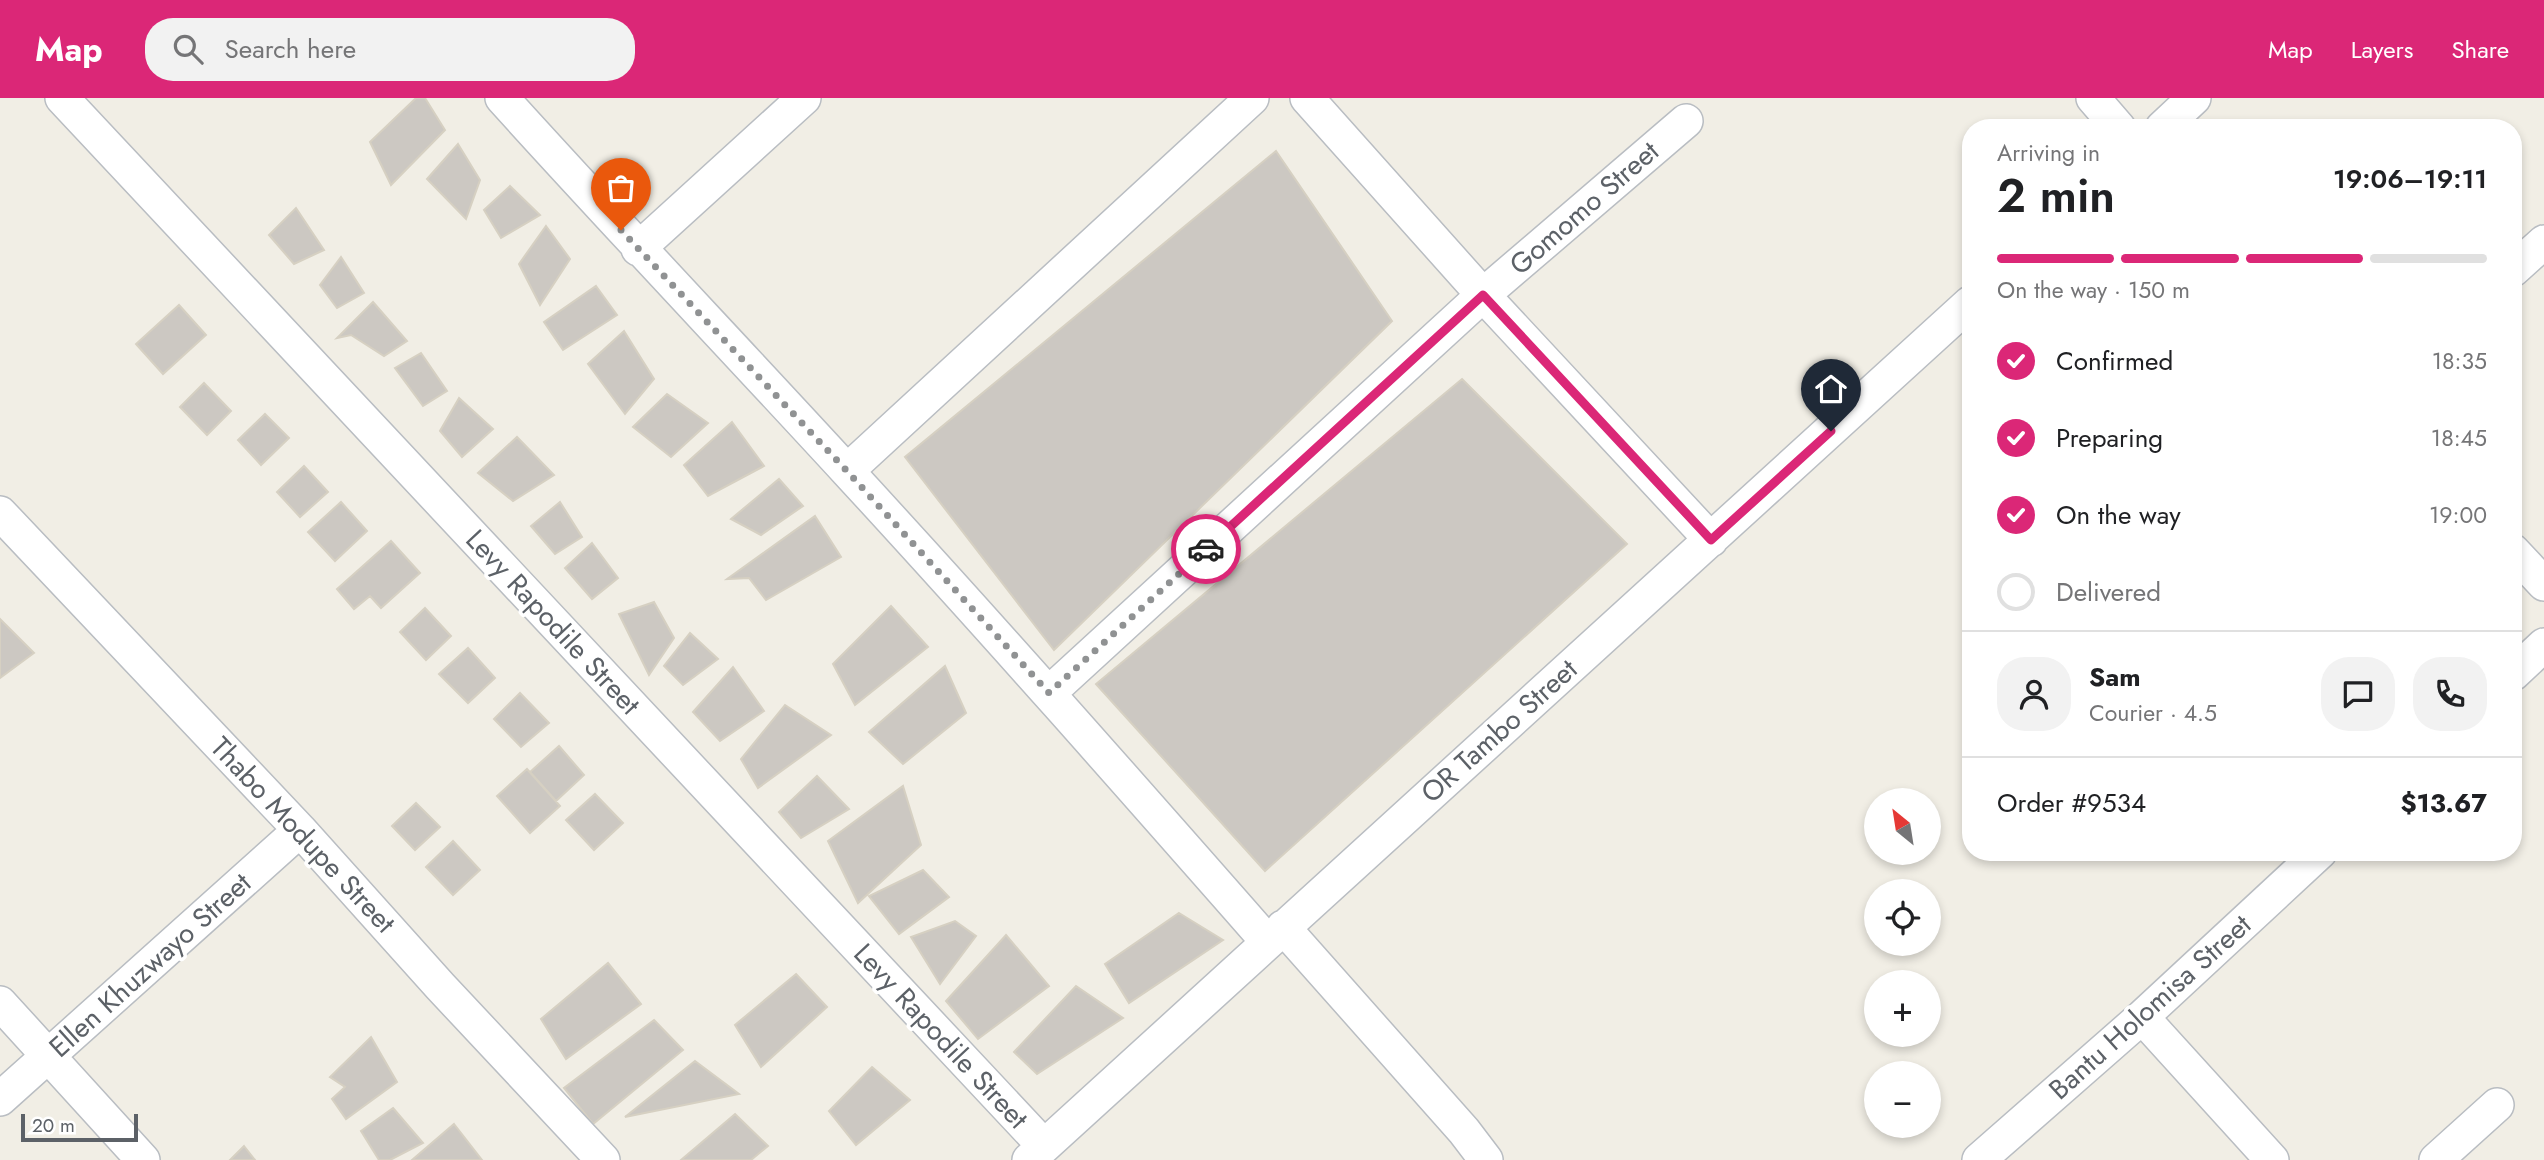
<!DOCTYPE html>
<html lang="en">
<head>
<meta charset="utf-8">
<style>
  body { margin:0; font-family:Jost,sans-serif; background:#f2f2f2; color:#202124; height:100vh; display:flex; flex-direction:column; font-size:26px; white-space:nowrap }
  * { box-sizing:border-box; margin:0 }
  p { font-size:23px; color:#757577 }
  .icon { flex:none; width:38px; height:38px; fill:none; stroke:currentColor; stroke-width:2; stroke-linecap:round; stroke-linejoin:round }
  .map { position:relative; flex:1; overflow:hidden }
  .side { position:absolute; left:1962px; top:21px; width:560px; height:742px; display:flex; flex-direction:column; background:#fff; border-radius:28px; box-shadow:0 4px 10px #0003 }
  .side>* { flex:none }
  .needle { width:46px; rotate:330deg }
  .buttons { position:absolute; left:1864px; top:690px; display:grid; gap:14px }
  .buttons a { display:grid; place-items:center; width:77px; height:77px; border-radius:50%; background:#fff; box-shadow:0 4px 10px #0003; font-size:35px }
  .scale { position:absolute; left:21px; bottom:18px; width:117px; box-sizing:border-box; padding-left:7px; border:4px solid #5c6167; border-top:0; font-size:19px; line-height:24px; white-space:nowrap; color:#5c6167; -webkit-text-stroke:5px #fff; paint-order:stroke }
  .pin { position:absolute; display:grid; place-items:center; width:60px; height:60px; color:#fff; margin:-72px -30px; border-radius:50% 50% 50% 0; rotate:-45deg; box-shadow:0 0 7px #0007 }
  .pin .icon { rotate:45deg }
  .courier { position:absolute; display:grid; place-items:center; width:70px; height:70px; margin:-35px; border:5px solid #db2777; border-radius:50%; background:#fff; color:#222; box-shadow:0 2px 9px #0007 }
  .headline em { font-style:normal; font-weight:600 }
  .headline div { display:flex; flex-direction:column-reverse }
  .headline { display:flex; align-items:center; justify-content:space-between; height:119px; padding:0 35px }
  h1 { font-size:46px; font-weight:600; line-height:52px }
  .bar { display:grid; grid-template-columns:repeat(4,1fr); gap:10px 7px; align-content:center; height:84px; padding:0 35px }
  .bar i { height:9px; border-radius:5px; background:#e0e0e0 }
  .bar .current { background:#db2777 }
  .bar p { grid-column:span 4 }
  .line { display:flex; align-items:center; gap:18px; padding:0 35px; border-top:2px solid #e0e0e0 }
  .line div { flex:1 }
  .round { display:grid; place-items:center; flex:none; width:74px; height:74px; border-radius:28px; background:#f2f2f2 }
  ol { padding:0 35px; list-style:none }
  li { display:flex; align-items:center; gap:21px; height:77px }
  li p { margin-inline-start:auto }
  li .icon { padding:7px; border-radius:50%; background:#db2777; color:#fff; stroke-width:4 }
  li:last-child { color:#757577 }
  li i { width:38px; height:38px; border:4px solid #e0e0e0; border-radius:50% }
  header { display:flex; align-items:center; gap:42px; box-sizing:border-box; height:98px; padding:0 35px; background:#db2777; color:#fff }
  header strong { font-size:33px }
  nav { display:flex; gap:38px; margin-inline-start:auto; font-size:24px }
  .search { width:490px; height:63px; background:#f2f2f2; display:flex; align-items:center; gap:18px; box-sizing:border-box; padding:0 24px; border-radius:28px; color:#757577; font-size:26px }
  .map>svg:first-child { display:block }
  .building { fill:#ccc8c2; stroke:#d6d0c2; stroke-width:2 }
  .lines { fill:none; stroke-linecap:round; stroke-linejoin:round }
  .minor-casing { stroke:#b9bdc2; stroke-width:36 }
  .minor { stroke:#fff; stroke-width:33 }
  .done { stroke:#909293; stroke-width:7; stroke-dasharray:0 12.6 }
  .route { stroke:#db2777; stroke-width:9 }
  .labels { text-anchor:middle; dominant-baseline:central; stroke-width:7; stroke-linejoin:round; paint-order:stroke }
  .street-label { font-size:28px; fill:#5c6167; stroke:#fff }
</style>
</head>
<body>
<header>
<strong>Map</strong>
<div class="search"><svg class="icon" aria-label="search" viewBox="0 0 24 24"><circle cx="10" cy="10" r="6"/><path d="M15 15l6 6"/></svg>Search here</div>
<nav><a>Map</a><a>Layers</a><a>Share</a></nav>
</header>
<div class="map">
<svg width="2544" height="1062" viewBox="0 0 2544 1062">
  <rect width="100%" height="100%" fill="#f1eee5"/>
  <path class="building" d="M416,0H425L445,32L391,87L370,44Z
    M458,46L480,82L466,121L427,81Z
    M1276,53L1392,223L1054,552L905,359Z
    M510,88L540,117L501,140L484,112Z
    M296,110L324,152L294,166L269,137Z
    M546,128L570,161L540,207L519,166Z
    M341,159L364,195L337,210L320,187Z
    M596,188L617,217L563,252L544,224Z
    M373,204L407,243L384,258L351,237L337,240Z
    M179,207L206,237L163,276L136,246Z
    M624,233L654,281L625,316L588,266Z
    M421,255L447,293L423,308L395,270Z
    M1462,281L1627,446L1265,773L1096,586Z
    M204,285L231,313L207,337L180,309Z
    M667,296L708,325L671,359L633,329Z
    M459,300L493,331L462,359L440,333Z
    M265,316L289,340L261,367L238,342Z
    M732,324L764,368L708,398L684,367Z
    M517,339L554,377L513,403L478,375Z
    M304,368L328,394L300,419L277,394Z
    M779,381L803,408L761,437L731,421Z
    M341,404L367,433L335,463L308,434Z
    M560,404L582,439L555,456L531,428Z
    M815,418L841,459L766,502L749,480L727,481Z
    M391,443L420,475L381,510L370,498L354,511L337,491Z
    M592,445L618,480L592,501L565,470Z
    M654,504L674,540L649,577L619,516Z
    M891,508L928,549L855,607L833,566Z
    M425,510L451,538L426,562L400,534Z
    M0,521L34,555L0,580Z
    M690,535L718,561L683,587L664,568Z
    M468,550L495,580L468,605L439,576Z
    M945,568L966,615L903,666L869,634Z
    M733,569L764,613L720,643L693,614Z
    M520,595L549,625L521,649L494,621Z
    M785,607L831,637L758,690L741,661Z
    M559,648L584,677L556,703L530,674Z
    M527,671L560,708L530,735L497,698Z
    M817,678L849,711L801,740L779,714Z
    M903,688L921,747L858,805L828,743Z
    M595,696L623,725L594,752L566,722Z
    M416,705L440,729L415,752L392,728Z
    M453,743L480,772L453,797L426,769Z
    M923,772L949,799L899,836L869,798Z
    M1179,815L1223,842L1129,905L1105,866Z
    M955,823L976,838L940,886L911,839Z
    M1006,837L1049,888L978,941L946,903Z
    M608,865L641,906L566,961L541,921Z
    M796,876L827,909L761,969L735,927Z
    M1076,888L1123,920L1037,976L1014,954Z
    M654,922L683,952L593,1026L564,990Z
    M371,939L397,984L346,1021L332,1001L345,989L330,979Z
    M695,963L739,996L625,1019Z
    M872,969L910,1002L856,1047L829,1013Z
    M393,1010L423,1045L390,1062H379L361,1033Z
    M735,1016L768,1048L751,1062H681Z
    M454,1026L482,1062H412Z
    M244,1048L255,1062H230Z"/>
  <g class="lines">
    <g class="minor-casing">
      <path id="minor" d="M62,0L1044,1048
        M502,0C616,126 733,249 848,374C990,528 1129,686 1267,843
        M1307,0L1483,197L1711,442
        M2093,0L2119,30
        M2162,30L2194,0
        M638,151L804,0
        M2513,172L2544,144
        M847,373L1252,0
        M0,415L300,732L440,888L603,1062
        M2513,453L2544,486
        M2513,576L2544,547
        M1049,595L1483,197L1686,23
        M1283,829L1464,1033L1486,1062
        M0,905L143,1062
        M2142,919L2272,1062
        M0,1001L300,732
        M1029,1062L1970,205
        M1979,1062L2142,919L2320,754
        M2436,1062L2497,1007"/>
    </g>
    <use href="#minor" class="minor"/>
  </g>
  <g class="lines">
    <path class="done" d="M621,132L847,373L1049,595L1206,451"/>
    <path class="route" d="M1206,451L1483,197L1711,442L1831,333"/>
  </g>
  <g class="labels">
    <g class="street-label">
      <text transform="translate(1584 110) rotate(-41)">Gomomo Street</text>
      <text transform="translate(553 524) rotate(47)">Levy Rapodile Street</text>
      <text transform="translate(1499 633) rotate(-42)">OR Tambo Street</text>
      <text transform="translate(303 737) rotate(47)">Thabo Modupe Street</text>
      <text transform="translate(150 867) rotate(-42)">Ellen Khuzwayo Street</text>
      <text transform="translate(2150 909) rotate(-42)">Bantu Holomisa Street</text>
      <text transform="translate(941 938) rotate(47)">Levy Rapodile Street</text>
    </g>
  </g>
</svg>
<div class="buttons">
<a><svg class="needle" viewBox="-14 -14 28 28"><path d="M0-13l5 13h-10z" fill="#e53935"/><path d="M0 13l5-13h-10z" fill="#757577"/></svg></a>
<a><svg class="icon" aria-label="locate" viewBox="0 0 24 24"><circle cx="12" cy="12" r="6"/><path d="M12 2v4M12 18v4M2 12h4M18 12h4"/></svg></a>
<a>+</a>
<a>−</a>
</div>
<div class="scale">20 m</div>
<div class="pin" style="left:621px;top:132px;background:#ea580c"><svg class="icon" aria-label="bag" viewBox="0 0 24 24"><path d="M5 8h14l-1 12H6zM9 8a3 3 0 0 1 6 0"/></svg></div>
<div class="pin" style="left:1831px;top:333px;background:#1f2937"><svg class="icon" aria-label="home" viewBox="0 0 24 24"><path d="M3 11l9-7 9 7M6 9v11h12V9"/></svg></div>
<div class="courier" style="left:1206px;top:451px"><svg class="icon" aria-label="car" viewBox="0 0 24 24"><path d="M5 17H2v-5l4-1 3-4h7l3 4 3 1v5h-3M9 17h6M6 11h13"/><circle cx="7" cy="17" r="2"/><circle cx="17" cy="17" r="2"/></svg></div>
<section class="side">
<div class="headline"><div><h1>2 min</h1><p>Arriving in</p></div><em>19:06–19:11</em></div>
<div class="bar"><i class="current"></i><i class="current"></i><i class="current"></i><i></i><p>On the way · 150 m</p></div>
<ol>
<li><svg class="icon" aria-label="check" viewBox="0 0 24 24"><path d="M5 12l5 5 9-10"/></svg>Confirmed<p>18:35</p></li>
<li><svg class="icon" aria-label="check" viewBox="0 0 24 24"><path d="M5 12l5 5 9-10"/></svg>Preparing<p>18:45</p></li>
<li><svg class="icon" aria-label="check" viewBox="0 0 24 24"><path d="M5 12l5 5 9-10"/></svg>On the way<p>19:00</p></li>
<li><i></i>Delivered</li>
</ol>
<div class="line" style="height:126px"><a class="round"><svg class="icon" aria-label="person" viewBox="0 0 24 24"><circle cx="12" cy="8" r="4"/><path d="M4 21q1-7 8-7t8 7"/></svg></a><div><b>Sam</b><p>Courier · 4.5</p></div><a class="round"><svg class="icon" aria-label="chat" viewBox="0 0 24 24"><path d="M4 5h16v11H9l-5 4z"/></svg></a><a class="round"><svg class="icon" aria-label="phone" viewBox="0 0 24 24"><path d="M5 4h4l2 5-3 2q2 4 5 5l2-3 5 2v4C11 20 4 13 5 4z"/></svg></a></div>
<div class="line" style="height:91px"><div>Order #9534</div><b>$13.67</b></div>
</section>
</div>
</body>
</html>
